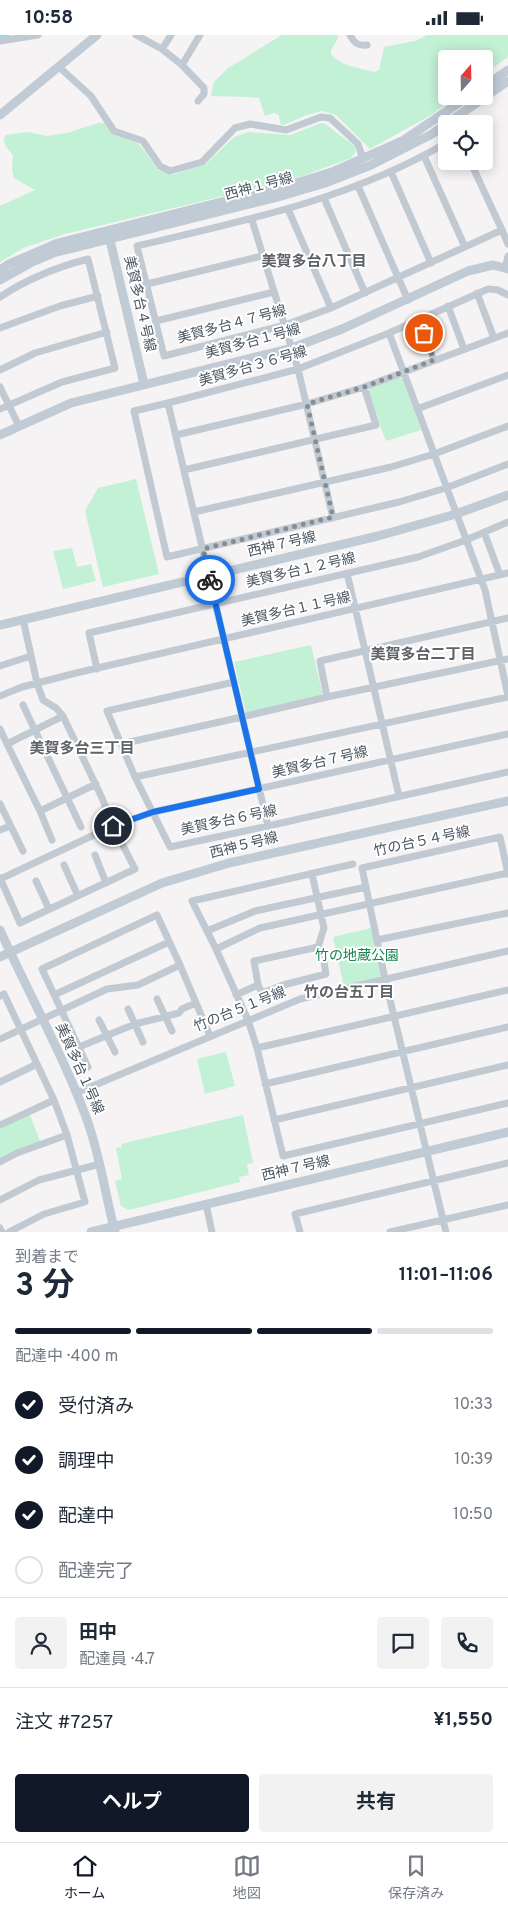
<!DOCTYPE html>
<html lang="ja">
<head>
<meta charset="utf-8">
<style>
  body { margin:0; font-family:Overpass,"Noto Sans JP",sans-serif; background:#f2f2f3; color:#1f2937; height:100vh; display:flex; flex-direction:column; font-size:19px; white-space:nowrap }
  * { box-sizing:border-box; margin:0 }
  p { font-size:16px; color:#747a83 }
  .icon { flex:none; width:28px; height:28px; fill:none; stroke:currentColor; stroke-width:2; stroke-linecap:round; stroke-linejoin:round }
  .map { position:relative; height:1197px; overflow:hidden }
  .details { display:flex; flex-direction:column; background:#fff; flex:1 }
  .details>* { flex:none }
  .needle { width:32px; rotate:20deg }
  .controls { position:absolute; left:438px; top:15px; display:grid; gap:10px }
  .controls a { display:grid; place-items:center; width:55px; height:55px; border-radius:5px; background:#fff; box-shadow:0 2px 12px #0003; font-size:25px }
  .pin { position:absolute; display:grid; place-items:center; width:42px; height:42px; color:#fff; margin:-21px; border:2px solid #fff; border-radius:50%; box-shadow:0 1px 5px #0007 }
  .courier { position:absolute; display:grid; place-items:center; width:50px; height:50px; margin:-25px; border:4px solid #1a73e8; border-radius:50%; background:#fff; color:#222; box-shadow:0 1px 6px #0007 }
  .summary em { font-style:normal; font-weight:700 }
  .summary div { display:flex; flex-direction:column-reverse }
  .summary { display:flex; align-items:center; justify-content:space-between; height:85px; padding:0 15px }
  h1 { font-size:32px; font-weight:700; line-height:38px }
  .bar { display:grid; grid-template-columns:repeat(4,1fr); gap:8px 5px; align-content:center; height:60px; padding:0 15px }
  .bar i { height:6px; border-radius:4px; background:#e0e1e3 }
  .bar .on { background:#111827 }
  .bar p { grid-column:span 4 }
  .line { display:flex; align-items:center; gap:12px; padding:0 15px; border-top:1px solid #e0e1e3 }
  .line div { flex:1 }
  .round { display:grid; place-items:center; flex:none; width:52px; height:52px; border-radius:5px; background:#f2f2f3 }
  ol { padding:0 15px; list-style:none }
  li { display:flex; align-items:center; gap:15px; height:55px }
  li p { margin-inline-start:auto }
  li .icon { padding:5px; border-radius:50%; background:#111827; color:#fff; stroke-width:4 }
  li:last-child { color:#747a83 }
  li i { width:28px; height:28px; border:2px solid #e0e1e3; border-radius:50% }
  .cta { display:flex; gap:10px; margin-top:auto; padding:10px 15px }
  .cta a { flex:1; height:58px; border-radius:5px; background:#111827; color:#fff; font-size:20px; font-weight:700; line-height:58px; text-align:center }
  .cta a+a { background:#f2f2f3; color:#1f2937 }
  .status { display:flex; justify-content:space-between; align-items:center; height:35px; padding:0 25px; background:#fff; direction:ltr }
  .status svg { height:14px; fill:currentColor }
  .dock { display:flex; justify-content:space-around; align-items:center; height:70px; border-top:1px solid #e0e1e3; background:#fff; font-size:14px; color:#747a83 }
  .dock a { display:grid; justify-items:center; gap:2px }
  .dock .on { color:#111827 }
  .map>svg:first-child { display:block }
  .green { fill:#c3f1d5 }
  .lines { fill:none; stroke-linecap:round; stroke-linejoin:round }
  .river { stroke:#90daee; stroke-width:11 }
  .street { stroke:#c1cad2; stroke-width:7 }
  .secondary { stroke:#c1cbd6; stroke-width:9 }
  .done { stroke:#868d94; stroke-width:5; stroke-dasharray:0 9 }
  .route { stroke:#1a73e8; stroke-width:6 }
  .labels { text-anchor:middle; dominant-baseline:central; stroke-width:4; stroke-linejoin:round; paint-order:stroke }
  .street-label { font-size:14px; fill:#4a5661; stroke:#fff }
  .park-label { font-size:14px; fill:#17864f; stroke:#fff }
  .neighbourhood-label { font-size:15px; font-weight:bold; fill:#5f6368; stroke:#fff }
</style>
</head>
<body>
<div class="status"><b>10:58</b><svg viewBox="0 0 49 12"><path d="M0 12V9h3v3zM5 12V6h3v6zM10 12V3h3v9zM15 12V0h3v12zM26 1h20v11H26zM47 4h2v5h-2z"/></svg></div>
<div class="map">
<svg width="508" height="1197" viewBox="0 0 508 1197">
  <rect width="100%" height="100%" fill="#f5f3f3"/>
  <path class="green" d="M282,0H337L338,3L331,15V19C341,31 360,33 374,37L379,35L384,12L415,6L427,0H508V22L484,39V24H446V61H455L433,79L370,114L336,80L322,76L304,81L284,90L280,89L279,80L274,78L265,81L259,63L249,62L211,61L214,47L228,33Z
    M98,88H105L113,99L137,108L144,115L158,135L172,140L206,129L234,102L248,97L290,100L321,88L325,89L356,112L355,118L351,123L294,144L65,199L23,213L0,227V171L35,155L14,143L12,134L13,121C9,113 0,109 6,100L28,97L47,101L67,98Z
    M399,342L402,343L421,395L386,406L368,358L370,353Z
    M136,444L159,539L103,552L85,476L98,453Z
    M72,513L77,532L91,529L96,546L63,554L53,516Z
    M311,610L323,661L246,678L234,627Z
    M371,893L381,941L380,943L344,952L333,902Z
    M226,1017L235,1051L205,1059L197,1024Z
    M30,1080L40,1106L0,1123V1093Z
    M243,1080L253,1128L247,1129L249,1140L239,1142L240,1147L129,1175L121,1171L115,1146L122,1144L116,1113L122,1112L121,1109Z"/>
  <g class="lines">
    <path class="river" d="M0,1L6,0"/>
    <path class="street" d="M136,0L162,14L171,0
      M350,0C354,8 358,11 367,10
      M0,6L38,0
      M162,14L182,30L200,0
      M182,30L204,53V59L198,66
      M59,32L91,61L114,96L143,106L160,131L170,136L202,127L235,93L250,89L286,95L321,82L330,83L358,109L363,124
      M446,108C351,164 244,186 137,211L164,321L285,290L331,273L502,195L470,126
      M424,121L465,212
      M391,137L431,228
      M358,151L408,265
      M324,163L365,258
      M288,174L331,273
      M252,185L298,334L333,483
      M502,195L508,209
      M505,233L508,221
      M147,249L262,221
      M477,258L494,303
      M0,262C27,244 57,232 88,224L115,333L62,347L0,374
      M448,271L464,314
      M418,285L434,325
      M156,286L274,257
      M0,293L60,271L98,261
      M389,298L485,555L508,661
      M0,335L35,318L107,297
      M0,352L19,391
      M168,368L134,376L167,522L399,467L446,453L508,429
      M417,374L508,340
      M176,400L307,369L364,352L508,298
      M184,435L376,390L364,352
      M194,477L391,432L434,419L508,391
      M484,497L500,540
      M347,538L399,761
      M0,631L31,621
      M97,634L89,598L418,522L466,505L508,487
      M234,647L107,676L135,742L170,812L268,791L508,737
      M0,661L22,652L76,638L508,538
      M327,662L320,626L508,583
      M23,670L81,792
      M63,681L7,709L40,776L96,749
      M0,694L7,709
      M121,709L242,682L327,662L508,624
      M135,742L508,662
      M0,769L23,816
      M40,776L52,805
      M268,791L168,368L298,334L389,298L488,254L498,255L508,260
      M0,795L10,791
      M95,820L106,848
      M64,830L78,861
      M508,838L260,893L216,914L248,985L257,1013L283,1121L508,1068
      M312,839L324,893L318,912L324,927L326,939L283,950L262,958L258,950L254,926L318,912
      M0,843L20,888L135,834L113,791L102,763L63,681L56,673L43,665L37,648L23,584
      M0,844L113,791L153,777L508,699
      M36,846L49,874
      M207,896L255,876L366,852
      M377,905L508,878
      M216,914L192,866L353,829
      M54,960L169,907
      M236,960L258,950
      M0,961L4,959L54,1065L67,1100L85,1167L44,1179L9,1197
      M157,964L172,996
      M128,974L143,1007
      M99,985L115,1017
      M0,1004L107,954L138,950L180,930L210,1001
      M79,1012L135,989L179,978L182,974L196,968
      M257,1013L508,955
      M88,1032L42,934L157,880L180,930
      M0,1047L37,1029
      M265,1049L508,992
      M76,1058L300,964L508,916
      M274,1085L508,1030
      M0,1090L54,1065
      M0,1127L17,1118L67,1100
      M0,1165L39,1145L100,1129
      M206,1169L212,1197
      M0,1193L2,1197
      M300,1197L295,1179L508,1128
      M390,1197L508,1170
      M446,1197L385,944L362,833L500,802L508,839"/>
    <path class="secondary" d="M484,52L508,35
      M0,80L97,0
      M109,201L144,349
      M0,235L9,229L58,208L290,150L332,137L404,105L469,61
      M0,245L32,227L53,218L278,162L325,148L371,130L432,99L508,46
      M0,400L71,368L292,313L342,294L468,236L493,230L508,234
      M0,590L378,501L456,479L508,460
      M0,895C28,957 62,1018 86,1082C100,1119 105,1159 115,1197
      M0,922L162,848L229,828L508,766
      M91,1197L508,1097"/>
  </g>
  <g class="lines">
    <path class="done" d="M210,545L203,514L333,482L307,369L364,352L434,325L424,298"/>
    <path class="route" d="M113,791L153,777L259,754L210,545"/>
  </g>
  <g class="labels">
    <g class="street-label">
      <text transform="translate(259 152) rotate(-15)">西神１号線</text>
      <text transform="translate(139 269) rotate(77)">美賀多台４号線</text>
      <text transform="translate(232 290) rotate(-15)">美賀多台４７号線</text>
      <text transform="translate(253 307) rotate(-15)">美賀多台１号線</text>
      <text transform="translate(253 332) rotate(-16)">美賀多台３６号線</text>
      <text transform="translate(282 510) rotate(-13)">西神７号線</text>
      <text transform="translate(301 536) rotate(-13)">美賀多台１２号線</text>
      <text transform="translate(296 575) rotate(-13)">美賀多台１１号線</text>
      <text transform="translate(320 728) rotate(-13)">美賀多台７号線</text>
      <text transform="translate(229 786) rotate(-12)">美賀多台６号線</text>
      <text transform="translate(422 807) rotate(-12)">竹の台５４号線</text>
      <text transform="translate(244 811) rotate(-14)">西神５号線</text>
      <text transform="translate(240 975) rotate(-22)">竹の台５１号線</text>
      <text transform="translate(79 1034) rotate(66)">美賀多台１号線</text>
      <text transform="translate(296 1134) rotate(-13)">西神７号線</text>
    </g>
    <g class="park-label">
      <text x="357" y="921">竹の地蔵公園</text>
    </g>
    <g class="neighbourhood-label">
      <text x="314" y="227">美賀多台八丁目</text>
      <text x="423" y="620">美賀多台二丁目</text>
      <text x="82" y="714">美賀多台三丁目</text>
      <text x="349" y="958">竹の台五丁目</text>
    </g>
  </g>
</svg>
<div class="controls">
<a><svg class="needle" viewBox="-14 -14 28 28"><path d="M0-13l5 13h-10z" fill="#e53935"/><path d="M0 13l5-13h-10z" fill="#747a83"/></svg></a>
<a><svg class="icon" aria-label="locate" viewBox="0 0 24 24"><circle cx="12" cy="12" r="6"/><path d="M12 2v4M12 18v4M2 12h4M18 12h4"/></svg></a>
</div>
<div class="pin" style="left:424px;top:298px;background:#ea580c"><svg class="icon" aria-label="bag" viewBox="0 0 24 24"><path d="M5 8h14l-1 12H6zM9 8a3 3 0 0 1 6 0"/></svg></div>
<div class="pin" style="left:113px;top:791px;background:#1f2937"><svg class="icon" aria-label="home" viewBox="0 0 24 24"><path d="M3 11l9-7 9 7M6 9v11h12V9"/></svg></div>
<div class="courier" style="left:210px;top:545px"><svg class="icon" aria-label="bike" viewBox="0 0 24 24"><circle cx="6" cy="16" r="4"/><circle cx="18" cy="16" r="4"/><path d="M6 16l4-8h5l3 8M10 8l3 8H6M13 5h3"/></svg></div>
</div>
<section class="details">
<div class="summary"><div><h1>3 分</h1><p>到着まで</p></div><em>11:01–11:06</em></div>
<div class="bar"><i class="on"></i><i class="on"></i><i class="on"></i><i></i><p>配達中 · 400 m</p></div>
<ol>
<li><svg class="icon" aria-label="check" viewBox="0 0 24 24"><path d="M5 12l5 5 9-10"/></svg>受付済み<p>10:33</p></li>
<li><svg class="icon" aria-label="check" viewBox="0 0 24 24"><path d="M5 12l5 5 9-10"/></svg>調理中<p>10:39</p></li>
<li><svg class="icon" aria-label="check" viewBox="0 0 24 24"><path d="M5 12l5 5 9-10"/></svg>配達中<p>10:50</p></li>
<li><i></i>配達完了</li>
</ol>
<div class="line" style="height:90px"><a class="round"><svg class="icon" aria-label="person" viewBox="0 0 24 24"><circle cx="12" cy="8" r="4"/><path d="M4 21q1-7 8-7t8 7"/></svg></a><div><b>田中</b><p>配達員 · 4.7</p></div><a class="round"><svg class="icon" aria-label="chat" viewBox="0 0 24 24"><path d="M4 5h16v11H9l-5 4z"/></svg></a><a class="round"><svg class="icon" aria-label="phone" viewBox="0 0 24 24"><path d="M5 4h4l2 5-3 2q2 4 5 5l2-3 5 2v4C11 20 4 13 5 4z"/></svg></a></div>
<div class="line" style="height:65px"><div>注文 #7257</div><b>¥1,550</b></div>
<div class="cta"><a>ヘルプ</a><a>共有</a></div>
</section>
<nav class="dock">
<a class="on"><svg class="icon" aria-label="home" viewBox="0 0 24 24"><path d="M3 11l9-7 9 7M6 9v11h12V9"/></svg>ホーム</a>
<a><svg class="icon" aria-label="map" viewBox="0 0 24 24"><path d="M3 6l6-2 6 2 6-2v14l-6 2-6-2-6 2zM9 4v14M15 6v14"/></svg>地図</a>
<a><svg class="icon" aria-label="saved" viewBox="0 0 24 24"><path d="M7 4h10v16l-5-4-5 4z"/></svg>保存済み</a>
</nav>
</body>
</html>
